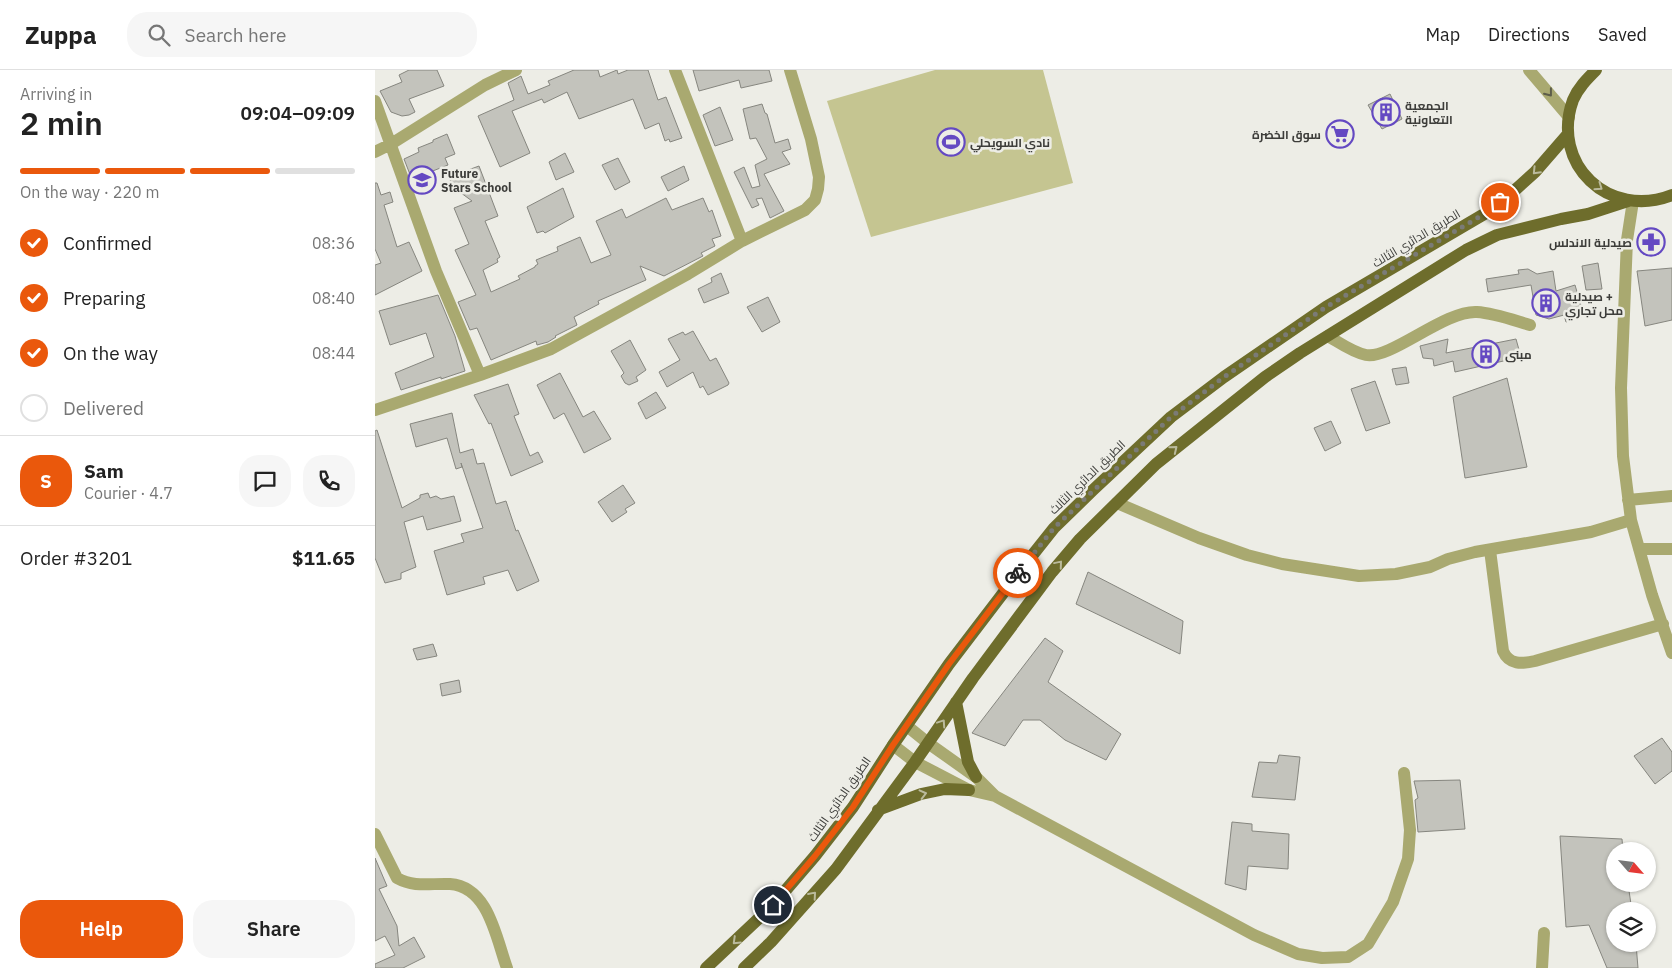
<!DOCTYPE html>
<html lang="en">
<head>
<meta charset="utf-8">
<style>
  body { margin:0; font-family:"IBM Plex Sans",Cairo,sans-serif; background:#f6f6f6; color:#222; height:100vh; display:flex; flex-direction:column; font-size:19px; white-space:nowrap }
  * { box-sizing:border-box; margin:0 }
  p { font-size:16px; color:#767676 }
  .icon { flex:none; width:28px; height:28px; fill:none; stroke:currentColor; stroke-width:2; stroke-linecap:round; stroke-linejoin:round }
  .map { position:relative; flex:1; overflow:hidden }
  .sheet { display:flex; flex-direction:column; background:#fff; width:375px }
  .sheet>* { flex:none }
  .needle { width:32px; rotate:118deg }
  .fabs { position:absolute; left:1231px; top:772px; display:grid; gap:10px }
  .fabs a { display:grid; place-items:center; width:50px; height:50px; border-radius:50%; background:#fff; box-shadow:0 1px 4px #0004; font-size:25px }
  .pin { position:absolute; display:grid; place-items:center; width:42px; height:42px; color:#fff; margin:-21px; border:2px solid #fff; border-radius:50%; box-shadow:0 1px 5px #0007 }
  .courier { position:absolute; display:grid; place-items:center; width:50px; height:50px; margin:-25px; border:4px solid #ea580c; border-radius:50%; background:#fff; color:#222; box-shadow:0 1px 6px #0007 }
  .headline em { font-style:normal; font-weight:600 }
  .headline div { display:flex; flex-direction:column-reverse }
  .headline { display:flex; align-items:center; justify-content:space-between; height:85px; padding:0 20px }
  h1 { font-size:32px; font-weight:600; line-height:38px }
  .bar { display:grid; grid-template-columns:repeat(4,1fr); gap:8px 5px; align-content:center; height:60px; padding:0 20px }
  .bar i { height:6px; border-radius:4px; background:#e0e0e0 }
  .bar .active { background:#ea580c }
  .bar p { grid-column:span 4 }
  .line { display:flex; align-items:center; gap:12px; padding:0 20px; border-top:1px solid #e0e0e0 }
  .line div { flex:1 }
  .round { display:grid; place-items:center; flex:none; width:52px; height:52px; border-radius:20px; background:#f6f6f6 }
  ol { padding:0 20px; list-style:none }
  li { display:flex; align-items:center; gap:15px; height:55px }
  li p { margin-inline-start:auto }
  li .icon { padding:5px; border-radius:50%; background:#ea580c; color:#fff; stroke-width:4 }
  li:last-child { color:#767676 }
  li i { width:28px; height:28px; border:2px solid #e0e0e0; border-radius:50% }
  .button { display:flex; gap:10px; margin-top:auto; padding:10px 20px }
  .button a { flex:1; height:58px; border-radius:20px; background:#ea580c; color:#fff; font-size:20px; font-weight:600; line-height:58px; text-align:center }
  .button a+a { background:#f6f6f6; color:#222 }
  header { display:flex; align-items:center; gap:30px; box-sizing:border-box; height:70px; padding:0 25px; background:#fff; border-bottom:1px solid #e0e0e0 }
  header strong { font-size:24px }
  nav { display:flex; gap:28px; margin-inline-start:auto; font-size:18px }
  .search { width:350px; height:45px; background:#f6f6f6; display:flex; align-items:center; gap:12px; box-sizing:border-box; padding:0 18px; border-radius:20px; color:#767676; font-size:19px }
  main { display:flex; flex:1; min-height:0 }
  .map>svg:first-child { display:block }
  .green { fill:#c5c591 }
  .building { fill:#c3c3bc; stroke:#86867f }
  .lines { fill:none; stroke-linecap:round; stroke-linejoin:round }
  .minor { stroke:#a9a970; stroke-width:12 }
  .major { stroke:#6e6d2c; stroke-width:12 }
  .oneway { stroke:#5d5d4a }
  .oneway2 { stroke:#baba9c }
  .done { stroke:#7b7b76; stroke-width:5; stroke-dasharray:0 9 }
  .route { stroke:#ea580c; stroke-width:6 }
  .labels { text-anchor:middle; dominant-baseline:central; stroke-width:5; stroke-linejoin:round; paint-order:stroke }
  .poi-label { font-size:12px; font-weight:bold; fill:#3d3d3a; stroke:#edede6; text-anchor:start }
  .street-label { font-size:12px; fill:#3d3d3a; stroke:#edede6 }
</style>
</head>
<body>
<header>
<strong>Zuppa</strong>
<div class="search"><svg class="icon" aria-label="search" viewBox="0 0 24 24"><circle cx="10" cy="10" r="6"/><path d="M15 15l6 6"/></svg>Search here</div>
<nav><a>Map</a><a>Directions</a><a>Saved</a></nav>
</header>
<main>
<section class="sheet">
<div class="headline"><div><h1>2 min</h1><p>Arriving in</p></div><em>09:04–09:09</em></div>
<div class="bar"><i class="active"></i><i class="active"></i><i class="active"></i><i></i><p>On the way · 220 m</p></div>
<ol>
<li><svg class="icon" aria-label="check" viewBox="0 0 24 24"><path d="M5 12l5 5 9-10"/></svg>Confirmed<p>08:36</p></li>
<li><svg class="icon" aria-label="check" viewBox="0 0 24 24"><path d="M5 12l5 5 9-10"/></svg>Preparing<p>08:40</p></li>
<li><svg class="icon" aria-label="check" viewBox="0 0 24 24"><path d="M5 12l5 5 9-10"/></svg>On the way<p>08:44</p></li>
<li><i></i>Delivered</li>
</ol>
<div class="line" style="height:90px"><b class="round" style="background:#ea580c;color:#fff">S</b><div><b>Sam</b><p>Courier · 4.7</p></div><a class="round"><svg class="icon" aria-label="chat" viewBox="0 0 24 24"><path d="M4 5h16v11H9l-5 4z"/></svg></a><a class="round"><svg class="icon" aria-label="phone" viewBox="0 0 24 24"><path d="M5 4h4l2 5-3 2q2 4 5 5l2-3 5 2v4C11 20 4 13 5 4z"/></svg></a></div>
<div class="line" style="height:65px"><div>Order #3201</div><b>$11.65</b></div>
<div class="button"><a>Help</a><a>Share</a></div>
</section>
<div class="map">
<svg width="1297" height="898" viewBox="0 0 1297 898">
  <rect width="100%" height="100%" fill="#edede6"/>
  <path class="green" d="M560,0H668L698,113L496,167L452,31Z"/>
  <path class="building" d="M34,0H62L69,16L34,29L40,42L34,45L27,46L16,42L5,21L27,12L24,5Z
    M199,0H223L225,7L242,0L243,4L253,0H273L283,30L291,27L307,68L295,72L294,69L290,71L284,53L270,59L258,29L204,49L192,22L169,33L167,29L137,41L155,83L125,97L103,46L139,30L133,13L146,6L153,24L175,15L173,11Z
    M318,0H394L397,11L366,18L364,10L324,21Z
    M1015,24L1027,49L1007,59L993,35Z
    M387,34L390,43L392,44L400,73L413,69L416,79L407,82L415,94L389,104L409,141L395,148L387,128L381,129L384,135L377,138L359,102L369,97L377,118L385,116L380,95L392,89L381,68L375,69L368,39Z
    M345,37L358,70L340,76L328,45Z
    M72,64L80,84L70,88L73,95L50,104L54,113L41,120L29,89L44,82L43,78L58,72V70Z
    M190,83L199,102L181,110L174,92Z
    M243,88L255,112L240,120L227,95Z
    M104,96L123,146L110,151L125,187L122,189L123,192L108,200L116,222L145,209L143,206L160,197V196L163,194L161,190L183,181L182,177L205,167L216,193L236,185L221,151L247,139L251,148L291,128L297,140L328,128L334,142L337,140L346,166L337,169L340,176L326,183L328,186L289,206L265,196L271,210L223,231L224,234L199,247L202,255L180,266L181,267L173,272L162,275L161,271L116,290L102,258L95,260L83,232L101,225L80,180L94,174L79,138L97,131L78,117L74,107Z
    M309,96L314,110L293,121L286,107Z
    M0,113H2L6,125L15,122L18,132L9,135L22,177L34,172L47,201L0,225V195L6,193L0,179Z
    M188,118L199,147L170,163L168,161L162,163L152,137Z
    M1223,193L1227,219L1211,220L1207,196Z
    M1297,198V250L1270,256L1262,201Z
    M1153,199L1162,204L1178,201L1181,221L1200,215L1209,246L1191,252L1189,245L1174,249L1161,245L1156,215L1113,222L1111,209L1144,204L1143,200Z
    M346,203L354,223L329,233L323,219L337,212L336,208Z
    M63,225L80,266L90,301L66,309V307L26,320L20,303L59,287L51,263L15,275L4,241Z
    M393,227L405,252L387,262L372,237Z
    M318,261L335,291L341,288L354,313L353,315L333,325L328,316L325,318L318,302L292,317L284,302L305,290L293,269L308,262L310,265Z
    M1073,269L1071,283L1141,269L1146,287L1080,302L1078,291L1059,296L1058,289L1048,288L1045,276Z
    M255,270L271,300L261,307L263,311L254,315L250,313L246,306L249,303L236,281Z
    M1031,297L1034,313L1021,315L1017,299Z
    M185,303L208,347L219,341L236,369L209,383L189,343L179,349L162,315Z
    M1132,308L1152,397L1090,408L1078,327Z
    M1000,311L1015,353L991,361L976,319Z
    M133,314L144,344L139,346L155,386L163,382L168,392L136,406L116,353L114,354L99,325Z
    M281,322L291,338L271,349L263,333Z
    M77,343L85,383L98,379L102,394L109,393L121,434L131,431L141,461L143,460L164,511L142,521L133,500L108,507L110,514L72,525L59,481L89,472L86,464L108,458L86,393L87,397L81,399L72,368L41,377L35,354Z
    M956,351L966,373L950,381L939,358Z
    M2,360L27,438L45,428V425L53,423L55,428L61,426L66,429L79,426L86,451L52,460L48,446L29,452L41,497L26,503V509L10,513L0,488V361Z
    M248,415L260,433L250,439L252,442L237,452L223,432Z
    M713,502L808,551L805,584L701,534Z
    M670,568L688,581L673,612L746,664L731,690L690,670L665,650H648L630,676L597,663Z
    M58,574L62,586L42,590L38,579Z
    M84,610L86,622L67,626L65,614Z
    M1287,668L1297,682V701L1280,714L1259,686Z
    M904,685L925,687L920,730L877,727L884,692L902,693Z
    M1085,710L1090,759L1043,762L1040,730L1043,728L1039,711Z
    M857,752L877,754V761L914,764L913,799L873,796L871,820L850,814Z
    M1185,766L1247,769L1248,781H1240V814H1253L1257,841H1240V874H1261L1263,898H1232L1214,855L1191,857Z
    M0,788L12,816L4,819L22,856L24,876L39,867L50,887L28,898H0V894L20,885L10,866L0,871Z"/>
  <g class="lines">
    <path class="minor" d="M300,0L367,171
      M1154,0L1194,47
      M0,31L61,201L105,305
      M0,82L16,74L110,15L141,0
      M1258,131L1252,170L1246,318L1248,386L1256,450L1277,525L1297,583
      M953,266C965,273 977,282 991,285C1015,290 1070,240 1102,242C1119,243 1138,250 1155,255
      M0,340L105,305L176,279L313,204L367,171L430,140L440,130L443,119L444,107L436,69L415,0
      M1253,430L1297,426
      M742,433L824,468L872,485L907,494L984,506L1021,504L1055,497L1073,489L1100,482L1216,462L1256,450
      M1264,479H1297
      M1115,480L1128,581C1134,595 1147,594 1160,591L1288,554
      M532,656L553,673L601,707L620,726
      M518,675L540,692L594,720L620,726L879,865L923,884L947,888L973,887L993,874L1018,832L1033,789L1035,760L1029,703
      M0,764L22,808C40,818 56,813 75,814C114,817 121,868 132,898
      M1167,898L1169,863"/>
    <path class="major" d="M1221,0C1212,9 1203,18 1198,30C1175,94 1234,150 1297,125
      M581,632L593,692L601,707
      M503,740L546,724L570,719L594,720
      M331,898L398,835L440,786L478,737L518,675L574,594L648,497L679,458L718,420L796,347L849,307L951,237L1111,143L1139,121L1160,102L1193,64
      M369,898L396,872L461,799L540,692L598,608L677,502L705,469L781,394L890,307L925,283L1091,180L1122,165L1186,149L1213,144L1253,131"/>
  </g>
  <defs><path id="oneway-chevron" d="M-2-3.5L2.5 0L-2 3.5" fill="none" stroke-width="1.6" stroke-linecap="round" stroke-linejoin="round" transform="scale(1.25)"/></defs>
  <use class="oneway" href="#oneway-chevron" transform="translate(1174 23) rotate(52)"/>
  <g class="oneway2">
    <use href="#oneway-chevron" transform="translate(1161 101) rotate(134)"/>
    <use href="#oneway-chevron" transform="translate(1224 117) rotate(35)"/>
    <use href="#oneway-chevron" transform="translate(799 379) rotate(-39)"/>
    <use href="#oneway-chevron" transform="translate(684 494) rotate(-50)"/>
    <use href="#oneway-chevron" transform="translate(567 653) rotate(-56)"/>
    <use href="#oneway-chevron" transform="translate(548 724) rotate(-14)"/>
    <use href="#oneway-chevron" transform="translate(438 825) rotate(-49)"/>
    <use href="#oneway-chevron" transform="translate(361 871) rotate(136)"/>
  </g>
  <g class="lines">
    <path class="done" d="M643,503L679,458L796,347L849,307L951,237L1111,143L1125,132"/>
    <path class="route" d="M398,835L440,786L478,737L518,675L574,594L643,503"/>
  </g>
  <defs>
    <g id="building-ring" transform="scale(1.4375)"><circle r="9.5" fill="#edede6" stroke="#6449c2" stroke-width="1.5"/><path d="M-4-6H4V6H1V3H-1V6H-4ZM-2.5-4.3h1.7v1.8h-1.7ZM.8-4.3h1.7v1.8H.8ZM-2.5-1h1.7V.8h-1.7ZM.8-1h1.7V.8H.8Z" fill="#6449c2"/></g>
    <g id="supermarket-ring" transform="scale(1.4375)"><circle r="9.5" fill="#edede6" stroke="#6449c2" stroke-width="1.5"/><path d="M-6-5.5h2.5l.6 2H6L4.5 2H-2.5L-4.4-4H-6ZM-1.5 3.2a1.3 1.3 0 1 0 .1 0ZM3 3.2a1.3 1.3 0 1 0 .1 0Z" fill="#6449c2"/></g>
    <g id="stadium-ring" transform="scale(1.4375)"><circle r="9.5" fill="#edede6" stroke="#6449c2" stroke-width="1.5"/><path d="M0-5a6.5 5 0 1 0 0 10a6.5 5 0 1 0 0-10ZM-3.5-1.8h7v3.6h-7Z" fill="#6449c2"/></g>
    <g id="school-ring" transform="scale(1.4375)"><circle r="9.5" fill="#edede6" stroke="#6449c2" stroke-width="1.5"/><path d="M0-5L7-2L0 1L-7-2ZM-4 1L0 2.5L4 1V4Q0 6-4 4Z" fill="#6449c2"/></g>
    <g id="pharmacy-ring" transform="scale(1.4375)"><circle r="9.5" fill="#edede6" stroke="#6449c2" stroke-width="1.5"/><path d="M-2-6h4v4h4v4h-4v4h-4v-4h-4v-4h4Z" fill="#6449c2"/></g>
  </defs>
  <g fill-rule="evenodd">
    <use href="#building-ring" x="1011" y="42"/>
    <use href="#supermarket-ring" x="965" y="64"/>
    <use href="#stadium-ring" x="576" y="72"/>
    <use href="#school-ring" x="47" y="110"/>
    <use href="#pharmacy-ring" x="1276" y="172"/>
    <use href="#building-ring" x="1171" y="233"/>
    <use href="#building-ring" x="1111" y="284"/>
  </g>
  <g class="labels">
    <g class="poi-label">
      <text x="1030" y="35">الجمعية<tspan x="1030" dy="14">التعاونية</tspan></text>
      <text x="946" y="64" text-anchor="end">سوق الخضرة</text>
      <text x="595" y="72">نادي السويحلي</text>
      <text x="66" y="103">Future<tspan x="66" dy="14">Stars School</tspan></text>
      <text x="1257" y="172" text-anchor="end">صيدلية الاندلس</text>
      <text x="1190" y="226">صيدلية +<tspan x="1190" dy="14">محل تجاري</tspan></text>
      <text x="1130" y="284">مبنى</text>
    </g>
    <g class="street-label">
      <text transform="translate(1041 168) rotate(-31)">الطريق الدائري الثالث</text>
      <text transform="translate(712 407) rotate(-44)">الطريق الدائري الثالث</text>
      <text transform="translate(464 729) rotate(-55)">الطريق الدائري الثالث</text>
    </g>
  </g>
</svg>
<div class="fabs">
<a><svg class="needle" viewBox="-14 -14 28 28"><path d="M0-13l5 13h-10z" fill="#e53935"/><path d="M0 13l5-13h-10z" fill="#767676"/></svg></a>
<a><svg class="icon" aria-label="layers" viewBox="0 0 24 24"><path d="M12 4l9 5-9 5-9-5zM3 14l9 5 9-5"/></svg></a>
</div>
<div class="pin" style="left:1125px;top:132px;background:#ea580c"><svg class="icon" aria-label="bag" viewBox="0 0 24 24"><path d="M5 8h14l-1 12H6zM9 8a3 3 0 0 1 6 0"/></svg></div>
<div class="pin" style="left:398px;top:835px;background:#1f2937"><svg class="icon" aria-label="home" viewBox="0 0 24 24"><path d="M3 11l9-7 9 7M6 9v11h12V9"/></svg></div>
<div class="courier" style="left:643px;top:503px"><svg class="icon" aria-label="bike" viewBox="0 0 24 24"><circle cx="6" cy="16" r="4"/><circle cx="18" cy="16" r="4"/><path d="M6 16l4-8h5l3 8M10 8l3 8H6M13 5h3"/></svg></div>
</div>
</main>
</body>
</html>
